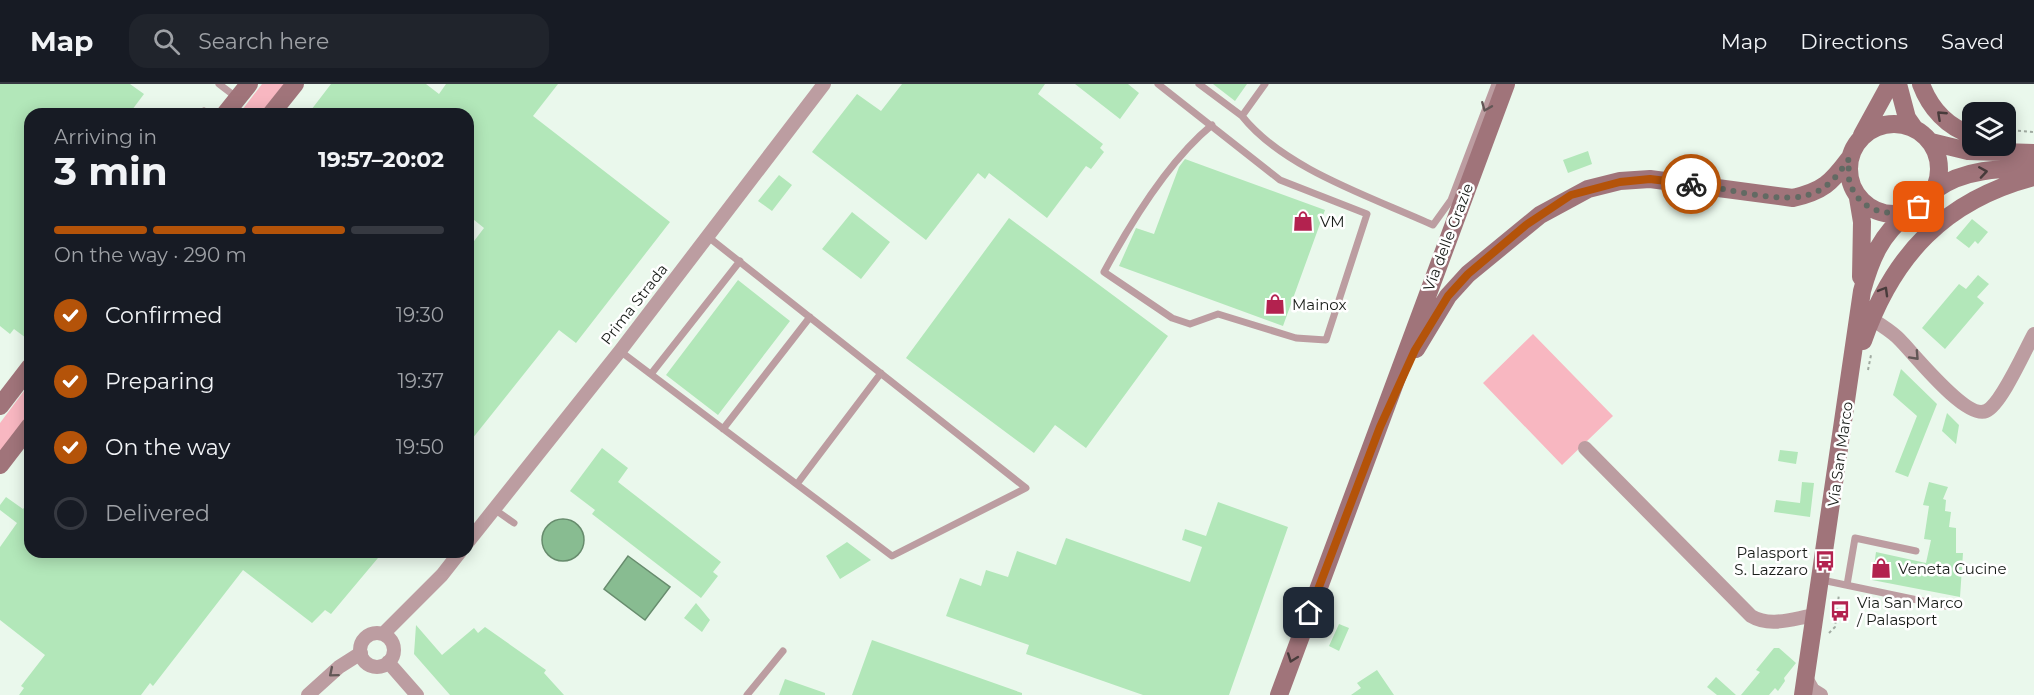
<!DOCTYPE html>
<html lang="en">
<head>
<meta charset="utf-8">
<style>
  body { margin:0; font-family:Montserrat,sans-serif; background:#20242c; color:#f1f3f6; height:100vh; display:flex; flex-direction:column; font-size:22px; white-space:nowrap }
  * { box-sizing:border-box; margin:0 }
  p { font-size:20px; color:#9ea1a6 }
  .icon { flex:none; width:33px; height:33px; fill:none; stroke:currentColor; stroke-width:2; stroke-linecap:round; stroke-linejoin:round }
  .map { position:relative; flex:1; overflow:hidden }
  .drawer { position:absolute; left:24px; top:24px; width:450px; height:450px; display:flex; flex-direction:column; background:#171b24; border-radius:18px; box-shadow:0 3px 15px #0003 }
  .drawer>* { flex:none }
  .controls { position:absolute; left:1962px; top:18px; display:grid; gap:12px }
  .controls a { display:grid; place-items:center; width:54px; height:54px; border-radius:12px; background:#171b24; box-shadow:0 3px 15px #0003; font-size:30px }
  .pin { position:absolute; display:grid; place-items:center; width:51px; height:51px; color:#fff; margin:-26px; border-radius:12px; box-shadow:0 3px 9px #0006 }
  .courier { position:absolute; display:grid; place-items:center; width:60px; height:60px; margin:-30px; border:4px solid #b45309; border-radius:50%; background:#fff; color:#222; box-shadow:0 2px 8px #0007 }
  .head em { font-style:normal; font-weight:700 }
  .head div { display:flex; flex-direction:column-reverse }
  .head { display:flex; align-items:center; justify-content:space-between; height:102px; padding:0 30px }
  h1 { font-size:39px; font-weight:700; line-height:45px }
  .bar { display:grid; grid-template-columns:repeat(4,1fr); gap:9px 6px; align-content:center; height:72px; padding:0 30px }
  .bar i { height:8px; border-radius:4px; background:#363941 }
  .bar .current { background:#b45309 }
  .bar p { grid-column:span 4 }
  ol { padding:0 30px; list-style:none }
  li { display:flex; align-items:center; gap:18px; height:66px }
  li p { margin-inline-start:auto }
  li .icon { padding:6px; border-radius:50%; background:#b45309; color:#fff; stroke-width:4 }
  li:last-child { color:#9ea1a6 }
  li i { width:33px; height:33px; border:3px solid #363941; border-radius:50% }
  header { display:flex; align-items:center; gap:36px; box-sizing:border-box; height:84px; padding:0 30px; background:#171b24; border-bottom:2px solid #363941 }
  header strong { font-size:28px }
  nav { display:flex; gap:33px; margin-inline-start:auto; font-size:21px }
  .search { width:420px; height:54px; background:#20242c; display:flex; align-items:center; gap:15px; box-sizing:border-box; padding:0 21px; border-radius:18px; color:#9ea1a6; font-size:22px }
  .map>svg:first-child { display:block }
  .green { fill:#f8b7c1 }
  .water { fill:#88bc91; stroke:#678c6d; stroke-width:1.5 }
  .building { fill:#b2e7b9 }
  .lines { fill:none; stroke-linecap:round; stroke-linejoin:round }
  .path { stroke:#a0aaa1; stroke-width:2; stroke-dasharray:3 3; stroke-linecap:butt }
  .lane { stroke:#bc9da1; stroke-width:7 }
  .street { stroke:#bc9da1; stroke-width:14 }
  .secondary { stroke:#a0747a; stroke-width:18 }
  .oneway { stroke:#625756 }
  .oneway2 { stroke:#483b3b }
  .done { stroke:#626a63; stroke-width:6; stroke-dasharray:0 10.8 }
  .route { stroke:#b45309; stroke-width:8 }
  .labels { text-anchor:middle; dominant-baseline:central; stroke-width:5; stroke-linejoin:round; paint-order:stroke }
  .poi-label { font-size:15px; fill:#191d19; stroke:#fff; text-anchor:start }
  .street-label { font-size:15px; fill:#191d19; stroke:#fff }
</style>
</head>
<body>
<header>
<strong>Map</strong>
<div class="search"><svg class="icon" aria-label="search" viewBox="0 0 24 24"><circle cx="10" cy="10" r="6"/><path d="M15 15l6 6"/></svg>Search here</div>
<nav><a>Map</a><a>Directions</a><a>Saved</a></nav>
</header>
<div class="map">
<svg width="2034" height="611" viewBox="0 0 2034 611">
  <rect width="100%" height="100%" fill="#eaf8ec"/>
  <path class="green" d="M262,0H284L260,30H239Z
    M1533,250L1613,332L1562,381L1483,299Z
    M30,299V328L0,368V339Z"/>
  <path class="water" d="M542 456a21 21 0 1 1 42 0a21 21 0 1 1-42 0Z
    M628,472L670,503L645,536L604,505Z"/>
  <path class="building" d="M0,0H130L144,10L129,30H30V257L14,245L10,250L0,242Z
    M331,0H426L439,10L446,0H558L533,32L670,138L576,259L559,246L468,360V165L484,144L468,131V30H308Z
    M902,0H1045L1038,10L1103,60L1100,64L1104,68L1091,85L1086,82L1047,134L989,89L985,95L978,89L926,156L812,68L857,10L881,27Z
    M1075,0H1128L1139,9L1120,35Z
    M1213,0H1247L1235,17Z
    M1588,67L1592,80L1568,89L1563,76Z
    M1185,75L1325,126L1283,242L1119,182L1136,144L1154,150L1179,83Z
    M779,91L792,101L772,127L758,117Z
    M852,128L890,158L861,195L822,165Z
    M1009,134L1168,252L1086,364L1055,341L1034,369L906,274Z
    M1972,135L1988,148L1978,160L1975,157L1969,164L1956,154Z
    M1978,191L1989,200L1977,213L1984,219L1945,265L1922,244L1959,200L1966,205Z
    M738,196L790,237L718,331L666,291Z
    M1901,285L1937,320L1908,393L1895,388L1917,332L1893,311Z
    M1947,329L1959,341L1956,360L1942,347Z
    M602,364L628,384L618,398L721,478L713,488L718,492L701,514L592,430L595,426L570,407Z
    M1780,366L1798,368L1796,380L1778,377Z
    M1802,398L1814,399L1810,433L1774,428L1776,416L1800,419Z
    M1929,398L1948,403L1943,415L1946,416L1945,427L1951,428L1949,443L1956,444V469H1963L1960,513L1872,496L1876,468L1926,479L1931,456L1924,455L1929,422L1923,421Z
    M6,413L23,425L30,416V468H383L331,530L325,526L312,539L243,486L153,602L150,599L141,611H19L24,604L21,602L45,571L0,536V463L17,439L0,426V421Z
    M1218,418L1288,443L1229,611H1143L1026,570L1029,561L946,532L960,494L981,502L986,486L1008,493L1017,467L1056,481L1066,454L1190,498L1202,463L1182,456L1185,445L1206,452Z
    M847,458L871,476L840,495L826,472Z
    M696,519L710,536L702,548L684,534Z
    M1339,540L1349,544L1339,567L1329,562Z
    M416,541L442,571L474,544L478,549L485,543L546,586L544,589L564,611H450L414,570Z
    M872,556L1022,609V611H852Z
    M1774,564H1779L1796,579L1784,594L1785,597L1778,607L1775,604L1769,611H1741L1760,588L1756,586Z
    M1377,586L1394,611H1351L1361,604L1357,599Z
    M1716,593L1736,611H1717L1707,603Z
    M785,595L825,609V611H779Z"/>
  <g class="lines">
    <path class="path" d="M2006,46L2034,48
      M1868,286L1871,271
      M1829,549L1835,543L1839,510"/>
    <path class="lane" d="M219,0L236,13
      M1158,0L1280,96L1367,130L1326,256L1296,254L1218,230L1190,240L1172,234L1104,188C1131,138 1168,77 1212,41
      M1199,0L1242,32L1265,0
      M204,27L208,30
      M1242,32C1284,85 1372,113 1433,141L1451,116L1495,0
      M620,267L892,472L1026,404L707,152
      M651,290L740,177
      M723,345L810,233
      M797,400L881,289
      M494,425L514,439
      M1822,496L1946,522
      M1847,501L1855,454L1916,467
      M747,611L783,567"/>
    <path class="street" d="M1871,234C1880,241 1892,247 1900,256C1914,270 1966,336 1986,327C2001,321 2025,266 2034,250
      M1585,364L1751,532C1771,544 1794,534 1816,531
      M468,458L620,267L824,0
      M360 566a17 17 0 1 1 34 0a17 17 0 1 1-34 0Z
      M383,550L442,491L460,468
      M388,578L417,611
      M1806,594L1813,606L1821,611
      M308,611L339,583L361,569"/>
    <path class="secondary" d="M1898,0L1907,34L1914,44
      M1921,0C1930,24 1947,43 1972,51
      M225,30L249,0
      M271,30L295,0
      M1849 85a45 45 0 1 1 90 0a45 45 0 1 1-90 0Z
      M1862,51L1890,0
      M1931,58L1968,67L2034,69
      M1935,106C1963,85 2001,84 2034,85
      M1858,114L1862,138L1861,193
      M1863,257C1893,171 1945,116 2034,93
      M1416,265L1448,212L1468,190L1540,131L1588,105L1620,97L1650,95L1793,114C1823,107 1831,99 1849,75
      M0,322L30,283
      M0,381L30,342
      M1279,611L1506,0
      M1803,611L1862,207C1871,174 1881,151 1908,129"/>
  </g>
  <defs><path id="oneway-chevron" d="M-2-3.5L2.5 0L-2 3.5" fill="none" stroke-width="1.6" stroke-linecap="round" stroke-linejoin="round" transform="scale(1.5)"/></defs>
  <g class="oneway">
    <use href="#oneway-chevron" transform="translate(1486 23) rotate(112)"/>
    <use href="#oneway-chevron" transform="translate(1915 272) rotate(47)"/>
    <use href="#oneway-chevron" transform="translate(333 589) rotate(140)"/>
  </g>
  <g class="oneway2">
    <use href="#oneway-chevron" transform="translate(1941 31) rotate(-137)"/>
    <use href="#oneway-chevron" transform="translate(1983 88) rotate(-9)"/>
    <use href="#oneway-chevron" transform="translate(1884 207) rotate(-60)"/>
    <use href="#oneway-chevron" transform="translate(1292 574) rotate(110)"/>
  </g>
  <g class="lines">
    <path class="done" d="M1691,100C1725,103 1786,123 1816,108C1831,101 1840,88 1849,75C1849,81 1848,89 1849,95C1856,128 1892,136 1919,123"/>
    <path class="route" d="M1309,529L1380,343L1415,266L1448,212L1468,190L1526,141L1571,111L1620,98L1650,95L1691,100"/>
  </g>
  <defs>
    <g id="shop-bare" transform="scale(1.62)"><path d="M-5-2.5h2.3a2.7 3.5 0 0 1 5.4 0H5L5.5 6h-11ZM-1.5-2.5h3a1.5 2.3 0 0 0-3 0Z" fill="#b3224f" stroke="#fff" stroke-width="2.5" paint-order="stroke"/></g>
    <g id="bus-bare" transform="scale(1.62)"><path d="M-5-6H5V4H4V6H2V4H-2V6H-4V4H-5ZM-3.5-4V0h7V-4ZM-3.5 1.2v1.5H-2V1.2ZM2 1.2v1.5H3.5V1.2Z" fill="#b3224f" stroke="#fff" stroke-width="2.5" paint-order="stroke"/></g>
  </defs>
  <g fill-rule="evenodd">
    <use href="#shop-bare" x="1303" y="137"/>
    <use href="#shop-bare" x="1275" y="220"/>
    <use href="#bus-bare" x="1825" y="477"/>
    <use href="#shop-bare" x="1881" y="484"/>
    <use href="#bus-bare" x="1840" y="527"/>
  </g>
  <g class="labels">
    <g class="poi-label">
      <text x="1320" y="137">VM</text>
      <text x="1292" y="220">Mainox</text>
      <text x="1808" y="468" text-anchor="end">Palasport<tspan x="1808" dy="17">S. Lazzaro</tspan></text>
      <text x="1898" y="484">Veneta Cucine</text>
      <text x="1857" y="518">Via San Marco<tspan x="1857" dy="17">/ Palasport</tspan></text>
    </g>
    <g class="street-label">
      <text transform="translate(1448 153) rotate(-69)">Via delle Grazie</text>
      <text transform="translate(634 220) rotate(-52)">Prima Strada</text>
      <text transform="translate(1840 370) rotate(-82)">Via San Marco</text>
    </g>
  </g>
</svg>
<div class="controls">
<a><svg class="icon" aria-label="layers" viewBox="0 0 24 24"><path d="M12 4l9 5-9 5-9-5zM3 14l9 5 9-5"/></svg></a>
</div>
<div class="pin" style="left:1919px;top:123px;background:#ea580c"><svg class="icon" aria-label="bag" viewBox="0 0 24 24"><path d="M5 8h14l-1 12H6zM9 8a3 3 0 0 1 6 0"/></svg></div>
<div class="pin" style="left:1309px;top:529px;background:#1f2937"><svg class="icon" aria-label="home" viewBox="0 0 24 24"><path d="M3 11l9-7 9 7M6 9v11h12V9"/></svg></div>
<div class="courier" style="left:1691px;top:100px"><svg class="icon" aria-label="bike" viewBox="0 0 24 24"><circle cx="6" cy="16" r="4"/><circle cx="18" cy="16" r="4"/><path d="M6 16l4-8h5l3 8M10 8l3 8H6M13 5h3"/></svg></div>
<section class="drawer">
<div class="head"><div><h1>3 min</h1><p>Arriving in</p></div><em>19:57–20:02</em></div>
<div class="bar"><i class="current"></i><i class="current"></i><i class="current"></i><i></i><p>On the way · 290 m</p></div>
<ol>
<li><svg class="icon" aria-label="check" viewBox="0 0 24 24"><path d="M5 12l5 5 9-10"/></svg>Confirmed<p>19:30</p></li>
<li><svg class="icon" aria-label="check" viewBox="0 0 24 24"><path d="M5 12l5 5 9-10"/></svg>Preparing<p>19:37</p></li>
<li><svg class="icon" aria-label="check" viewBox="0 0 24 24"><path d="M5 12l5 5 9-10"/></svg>On the way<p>19:50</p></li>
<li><i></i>Delivered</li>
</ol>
</section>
</div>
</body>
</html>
